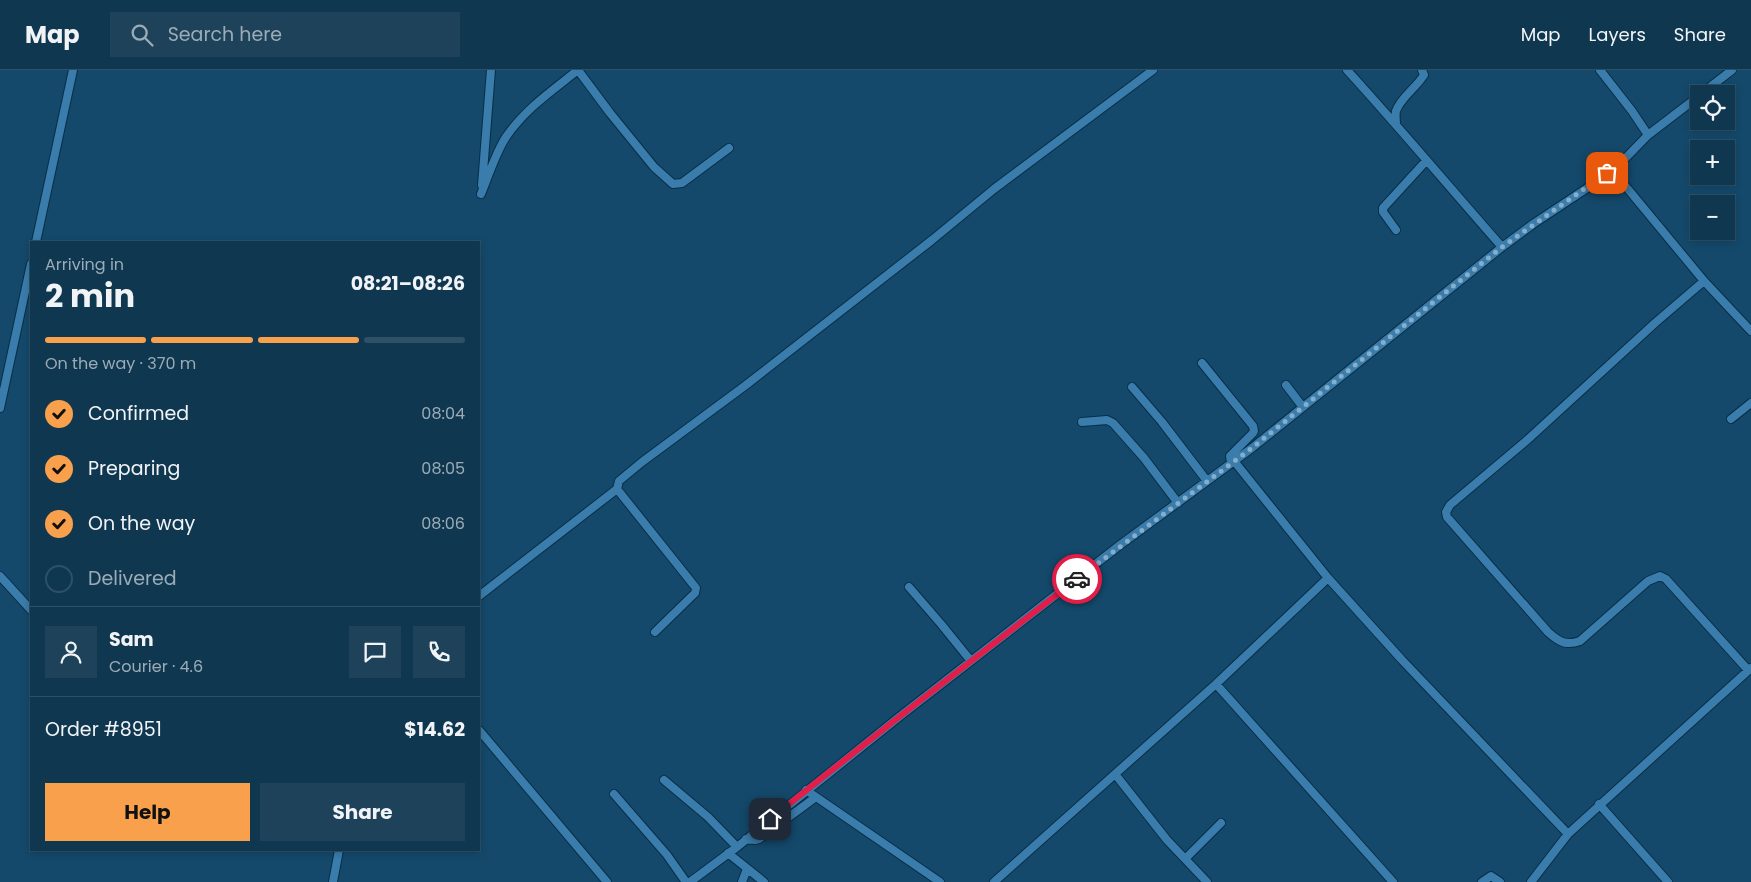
<!DOCTYPE html>
<html lang="en">
<head>
<meta charset="utf-8">
<style>
  body { margin:0; font-family:Poppins,sans-serif; background:#1d425a; color:#f1f3f6; height:100vh; display:flex; flex-direction:column; font-size:19px; white-space:nowrap }
  * { box-sizing:border-box; margin:0 }
  p { font-size:16px; color:#9bacb7 }
  .icon { flex:none; width:28px; height:28px; fill:none; stroke:currentColor; stroke-width:2; stroke-linecap:round; stroke-linejoin:round }
  .map { position:relative; flex:1; overflow:hidden }
  .sheet { position:absolute; left:30px; top:171px; width:450px; height:610px; display:flex; flex-direction:column; background:#0f3750; border-radius:0px; box-shadow:0 2px 8px #0003,0 0 0 1px #2f5167 }
  .sheet>* { flex:none }
  .controls { position:absolute; left:1690px; top:15px; display:grid; gap:10px }
  .controls a { display:grid; place-items:center; width:45px; height:45px; border-radius:0px; background:#0f3750; box-shadow:0 2px 8px #0003,0 0 0 1px #2f5167; font-size:25px }
  .pin { position:absolute; display:grid; place-items:center; width:42px; height:42px; color:#fff; margin:-21px; border-radius:10px; box-shadow:0 2px 8px #0006 }
  .courier { position:absolute; display:grid; place-items:center; width:50px; height:50px; margin:-25px; border:4px solid #e11d48; border-radius:50%; background:#fff; color:#222; box-shadow:0 1px 6px #0007 }
  .headline em { font-style:normal; font-weight:700 }
  .headline div { display:flex; flex-direction:column-reverse }
  .headline { display:flex; align-items:center; justify-content:space-between; height:85px; padding:0 15px }
  h1 { font-size:32px; font-weight:700; line-height:38px }
  .bar { display:grid; grid-template-columns:repeat(4,1fr); gap:8px 5px; align-content:center; height:60px; padding:0 15px }
  .bar i { height:6px; border-radius:4px; background:#2f5167 }
  .bar .selected { background:#f8a04b }
  .bar p { grid-column:span 4 }
  .line { display:flex; align-items:center; gap:12px; padding:0 15px; border-top:1px solid #2f5167 }
  .line div { flex:1 }
  .round { display:grid; place-items:center; flex:none; width:52px; height:52px; border-radius:0px; background:#1d425a }
  ol { padding:0 15px; list-style:none }
  li { display:flex; align-items:center; gap:15px; height:55px }
  li p { margin-inline-start:auto }
  li .icon { padding:5px; border-radius:50%; background:#f8a04b; color:#111; stroke-width:4 }
  li:last-child { color:#9bacb7 }
  li i { width:28px; height:28px; border:2px solid #2f5167; border-radius:50% }
  .cta { display:flex; gap:10px; margin-top:auto; padding:10px 15px }
  .cta a { flex:1; height:58px; border-radius:0px; background:#f8a04b; color:#111; font-size:20px; font-weight:700; line-height:58px; text-align:center }
  .cta a+a { background:#1d425a; color:#f1f3f6 }
  header { display:flex; align-items:center; gap:30px; box-sizing:border-box; height:70px; padding:0 25px; background:#0f3750; border-bottom:1px solid #2f5167 }
  header strong { font-size:24px }
  nav { display:flex; gap:28px; margin-inline-start:auto; font-size:18px }
  .search { width:350px; height:45px; background:#1d425a; display:flex; align-items:center; gap:12px; box-sizing:border-box; padding:0 18px; border-radius:0px; color:#9bacb7; font-size:19px }
  .map>svg:first-child { display:block }
  .lines { fill:none; stroke-linecap:round; stroke-linejoin:round }
  .minor-casing { stroke:#092e46; stroke-width:10 }
  .minor { stroke:#3a7cab; stroke-width:8 }
  .done { stroke:#86aecb; stroke-width:5; stroke-dasharray:0 9 }
  .route { stroke:#e11d48; stroke-width:6 }
</style>
</head>
<body>
<header>
<strong>Map</strong>
<div class="search"><svg class="icon" aria-label="search" viewBox="0 0 24 24"><circle cx="10" cy="10" r="6"/><path d="M15 15l6 6"/></svg>Search here</div>
<nav><a>Map</a><a>Layers</a><a>Share</a></nav>
</header>
<div class="map">
<svg width="1751" height="812" viewBox="0 0 1751 812">
  <rect width="100%" height="100%" fill="#14496b"/>
  <g class="lines">
    <g class="minor-casing">
      <path id="minor" d="M578,0L610,43L654,97L673,114L682,113L729,78
        M1347,0C1400,58 1450,118 1502,177
        M1701,24L1732,0
        M1396,54C1396,50 1395,45 1396,41C1401,27 1416,18 1424,5L1422,0
        M1648,65L1699,26
        M1613,101L1704,211L1751,261
        M482,115L491,0
        M481,124C489,105 495,84 506,67C525,39 553,20 578,0
        M1396,160L1383,142V138L1426,91
        M36,172L73,0
        M1704,211L1655,253L1526,371L1450,435L1446,442L1447,447L1548,562C1559,572 1566,576 1580,571L1648,511L1660,506L1666,509L1748,600
        M1202,293L1253,356L1254,361L1253,363L1230,386L1231,393
        M1286,315L1302,336
        M1132,317L1162,352L1207,411
        M0,338L31,194
        M1731,349L1751,333
        M1082,352L1107,350L1113,353L1144,388L1178,433
        M1234,391L1328,508L1402,590L1568,764
        M0,506L31,540
        M909,517L941,554L971,591
        M479,526L617,419
        M655,562L695,523L696,518L617,419L619,411L642,392L746,315L932,170L994,119L1153,0
        M1216,614L1393,812
        M479,660L607,812
        M1115,704L1167,770L1207,812
        M664,710L708,747L737,777
        M806,720L940,812
        M614,724L667,785L686,812
        M1599,734L1668,812
        M746,769L755,770L759,769L816,727
        M728,783L764,812
        M1185,789L1221,753
        M333,812L339,780
        M690,812L737,777L899,647L1120,475L1252,378L1502,177L1533,154L1613,101L1648,65L1632,41L1600,0
        M742,812L747,799
        M994,812L1216,614L1328,508
        M1482,812L1491,806L1500,812
        M1531,812L1568,764L1751,598"/>
    </g>
    <use href="#minor" class="minor"/>
  </g>
  <g class="lines">
    <path class="done" d="M1077,509L1252,378L1502,177L1607,103"/>
    <path class="route" d="M770,749L899,647L1077,509"/>
  </g>
</svg>
<div class="controls">
<a><svg class="icon" aria-label="locate" viewBox="0 0 24 24"><circle cx="12" cy="12" r="6"/><path d="M12 2v4M12 18v4M2 12h4M18 12h4"/></svg></a>
<a>+</a>
<a>−</a>
</div>
<div class="pin" style="left:1607px;top:103px;background:#ea580c"><svg class="icon" aria-label="bag" viewBox="0 0 24 24"><path d="M5 8h14l-1 12H6zM9 8a3 3 0 0 1 6 0"/></svg></div>
<div class="pin" style="left:770px;top:749px;background:#1f2937"><svg class="icon" aria-label="home" viewBox="0 0 24 24"><path d="M3 11l9-7 9 7M6 9v11h12V9"/></svg></div>
<div class="courier" style="left:1077px;top:509px"><svg class="icon" aria-label="car" viewBox="0 0 24 24"><path d="M5 17H2v-5l4-1 3-4h7l3 4 3 1v5h-3M9 17h6M6 11h13"/><circle cx="7" cy="17" r="2"/><circle cx="17" cy="17" r="2"/></svg></div>
<section class="sheet">
<div class="headline"><div><h1>2 min</h1><p>Arriving in</p></div><em>08:21–08:26</em></div>
<div class="bar"><i class="selected"></i><i class="selected"></i><i class="selected"></i><i></i><p>On the way · 370 m</p></div>
<ol>
<li><svg class="icon" aria-label="check" viewBox="0 0 24 24"><path d="M5 12l5 5 9-10"/></svg>Confirmed<p>08:04</p></li>
<li><svg class="icon" aria-label="check" viewBox="0 0 24 24"><path d="M5 12l5 5 9-10"/></svg>Preparing<p>08:05</p></li>
<li><svg class="icon" aria-label="check" viewBox="0 0 24 24"><path d="M5 12l5 5 9-10"/></svg>On the way<p>08:06</p></li>
<li><i></i>Delivered</li>
</ol>
<div class="line" style="height:90px"><a class="round"><svg class="icon" aria-label="person" viewBox="0 0 24 24"><circle cx="12" cy="8" r="4"/><path d="M4 21q1-7 8-7t8 7"/></svg></a><div><b>Sam</b><p>Courier · 4.6</p></div><a class="round"><svg class="icon" aria-label="chat" viewBox="0 0 24 24"><path d="M4 5h16v11H9l-5 4z"/></svg></a><a class="round"><svg class="icon" aria-label="phone" viewBox="0 0 24 24"><path d="M5 4h4l2 5-3 2q2 4 5 5l2-3 5 2v4C11 20 4 13 5 4z"/></svg></a></div>
<div class="line" style="height:65px"><div>Order #8951</div><b>$14.62</b></div>
<div class="cta"><a>Help</a><a>Share</a></div>
</section>
</div>
</body>
</html>
